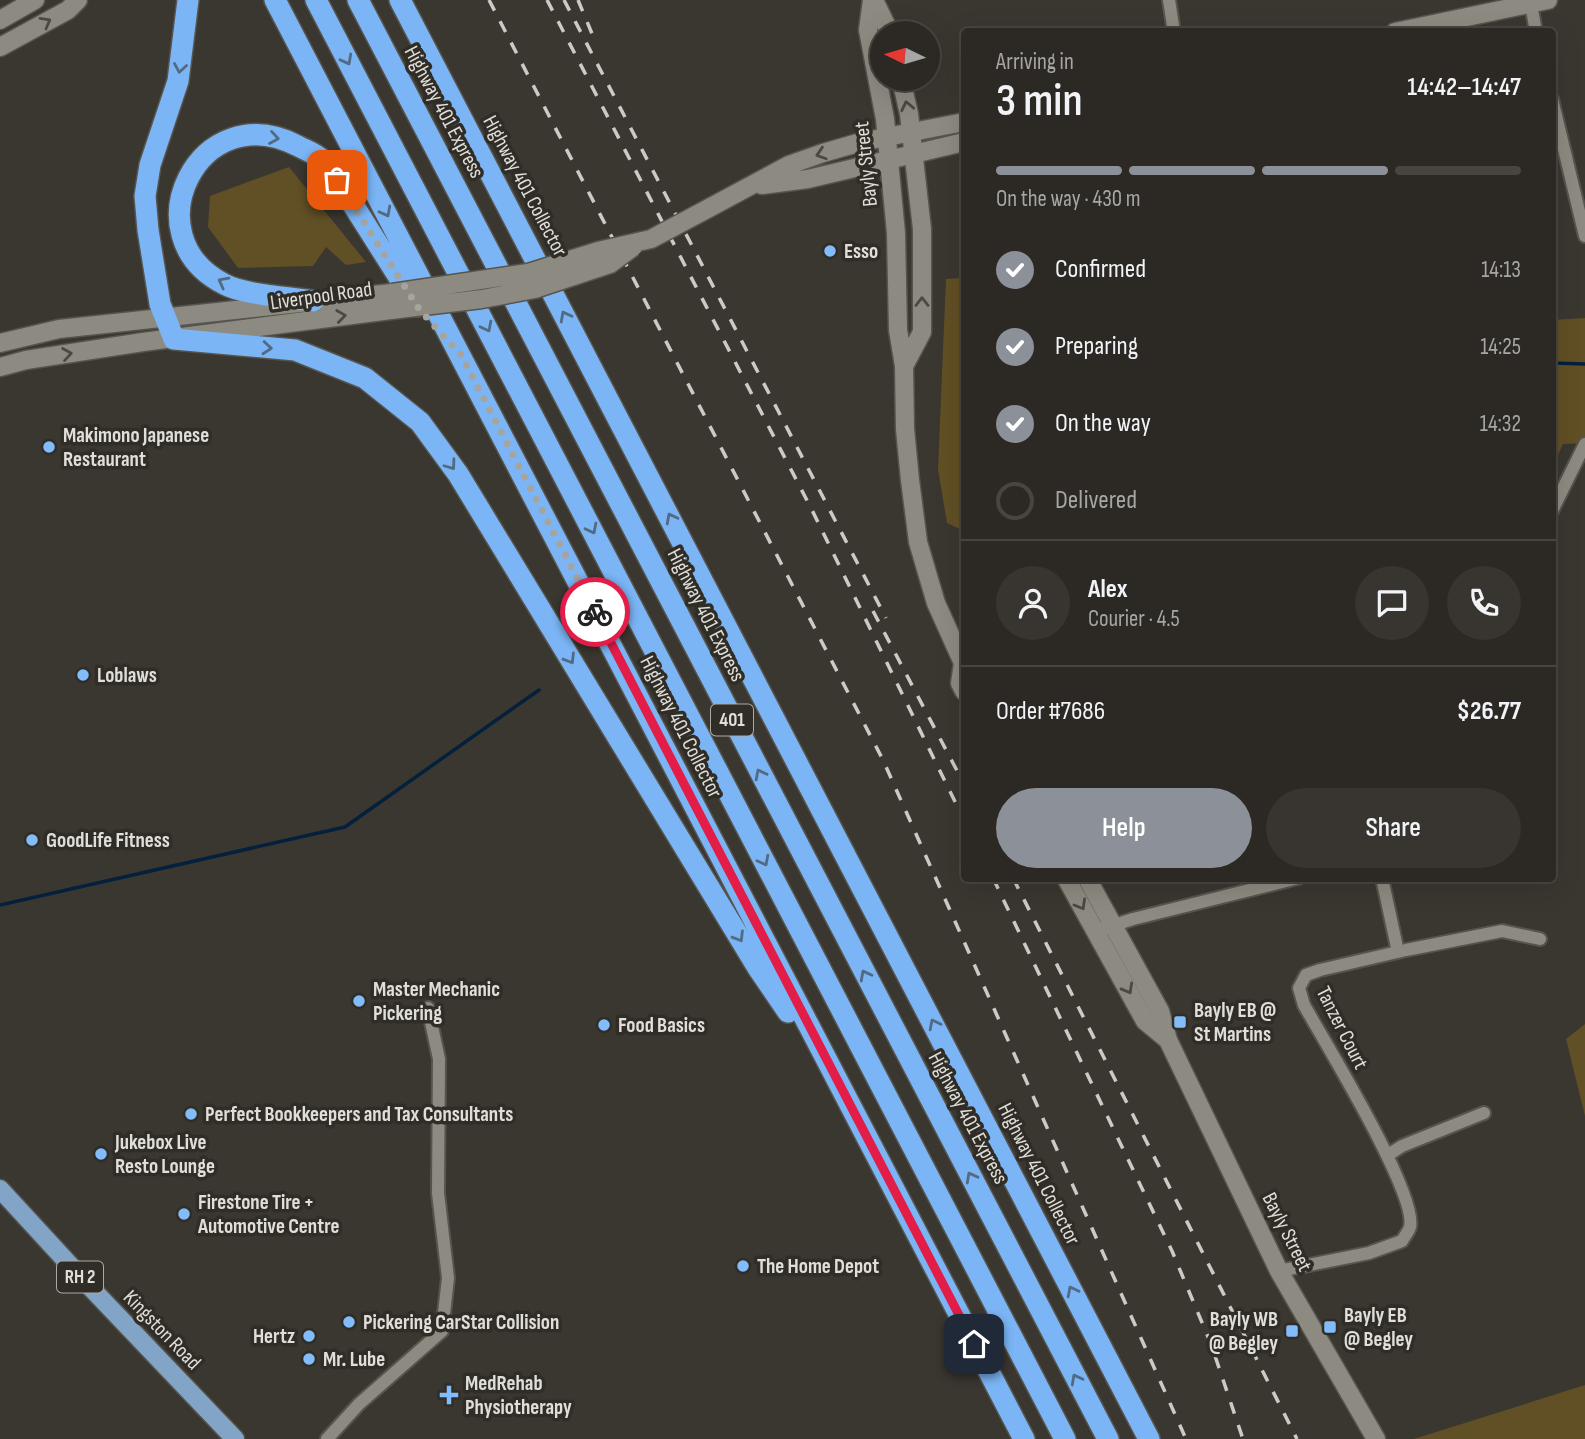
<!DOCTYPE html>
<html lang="en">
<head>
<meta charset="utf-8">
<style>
  body { margin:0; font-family:"Sofia Sans Condensed",sans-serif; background:#383531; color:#f1f3f6; height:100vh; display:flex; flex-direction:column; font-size:26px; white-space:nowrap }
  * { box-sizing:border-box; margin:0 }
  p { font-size:23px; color:#a6a6a6 }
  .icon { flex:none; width:38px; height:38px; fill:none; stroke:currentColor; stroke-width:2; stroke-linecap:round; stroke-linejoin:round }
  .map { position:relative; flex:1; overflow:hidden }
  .panel { position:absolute; left:961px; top:28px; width:595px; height:854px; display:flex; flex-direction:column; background:#2c2924; border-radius:7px; box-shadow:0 7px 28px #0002,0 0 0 2px #484541 }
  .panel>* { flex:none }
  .needle { width:46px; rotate:275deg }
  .controls { position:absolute; left:870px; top:21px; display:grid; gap:14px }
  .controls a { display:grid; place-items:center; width:70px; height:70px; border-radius:50%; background:#2c2924; box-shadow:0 7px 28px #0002,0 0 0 2px #484541; font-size:35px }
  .pin { position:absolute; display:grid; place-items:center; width:60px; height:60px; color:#fff; margin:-30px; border-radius:14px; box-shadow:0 4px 10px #0006 }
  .courier { position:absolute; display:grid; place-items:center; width:70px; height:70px; margin:-35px; border:5px solid #e11d48; border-radius:50%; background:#fff; color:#222; box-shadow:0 2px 9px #0007 }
  .headline em { font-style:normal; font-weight:600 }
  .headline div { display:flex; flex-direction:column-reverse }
  .headline { display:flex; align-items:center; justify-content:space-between; height:119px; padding:0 35px }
  h1 { font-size:46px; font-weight:600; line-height:52px }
  .bar { display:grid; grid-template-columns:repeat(4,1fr); gap:10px 7px; align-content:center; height:84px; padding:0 35px }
  .bar i { height:9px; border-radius:5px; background:#484541 }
  .bar .on { background:#8c9099 }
  .bar p { grid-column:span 4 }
  .line { display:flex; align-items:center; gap:18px; padding:0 35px; border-top:2px solid #484541 }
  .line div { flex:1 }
  .round { display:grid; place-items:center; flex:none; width:74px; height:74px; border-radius:37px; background:#383531 }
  ol { padding:0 35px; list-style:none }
  li { display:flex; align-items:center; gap:21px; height:77px }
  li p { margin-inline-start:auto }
  li .icon { padding:7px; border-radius:50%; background:#8c9099; color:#fff; stroke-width:4 }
  li:last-child { color:#a6a6a6 }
  li i { width:38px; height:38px; border:4px solid #484541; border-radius:50% }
  .button { display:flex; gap:14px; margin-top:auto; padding:14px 35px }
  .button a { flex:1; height:80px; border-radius:42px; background:#8c9099; color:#fff; font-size:28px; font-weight:600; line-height:80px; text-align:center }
  .button a+a { background:#383531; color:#f1f3f6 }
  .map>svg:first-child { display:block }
  .green { fill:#614f25 }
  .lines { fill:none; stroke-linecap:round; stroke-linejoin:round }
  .stream { stroke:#04203d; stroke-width:3.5 }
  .street-casing { stroke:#56544e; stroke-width:16 }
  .secondary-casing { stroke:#56544e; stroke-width:21 }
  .primary-casing { stroke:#56544e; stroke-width:21 }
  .highway-casing { stroke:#56544e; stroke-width:24 }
  .street { stroke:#8d8a81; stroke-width:12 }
  .secondary { stroke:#8d8a81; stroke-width:18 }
  .primary { stroke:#82a4c7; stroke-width:18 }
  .highway { stroke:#7bb5f5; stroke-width:21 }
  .rail { stroke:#cccac6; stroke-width:3.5; stroke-dasharray:12 12; stroke-linecap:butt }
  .secondary-bridge-casing { stroke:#56544e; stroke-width:21; stroke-linecap:butt }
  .secondary-bridge { stroke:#8d8a81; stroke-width:18 }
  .oneway { stroke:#4c4941 }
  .oneway2 { stroke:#526a83 }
  .done { stroke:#a6a49e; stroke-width:7; stroke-dasharray:0 12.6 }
  .route { stroke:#e11d48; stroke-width:9 }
  .poi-dot { fill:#83bcfb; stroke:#302d26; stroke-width:2.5 }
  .labels { text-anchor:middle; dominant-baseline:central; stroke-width:7; stroke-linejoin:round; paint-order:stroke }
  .shield { fill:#302d26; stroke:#aba9a4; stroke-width:2 }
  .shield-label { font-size:19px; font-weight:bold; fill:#e0deda }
  .street-label { font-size:21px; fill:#e0deda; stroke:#302d26 }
  .poi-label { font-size:21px; font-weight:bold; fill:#e0deda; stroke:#302d26; text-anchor:start }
</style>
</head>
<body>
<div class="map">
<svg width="1585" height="1439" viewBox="0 0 1585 1439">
  <rect width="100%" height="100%" fill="#3a3730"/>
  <path class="green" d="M289,167L366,262L346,265L326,247L313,266L238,268L208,227L210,196Z
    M964,278V531L947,523L938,469L946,279Z
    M1585,318V443L1563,444L1552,467V320Z
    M1585,1024V1116L1566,1039Z
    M1585,1385V1439H1414Z"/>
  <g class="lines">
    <path class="stream" d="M1552,363L1585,364
      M0,905L345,827L539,690"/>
    <g class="street-casing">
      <path id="street" d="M1169,0L1174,32
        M1531,4L1536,32
        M1552,99L1585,236
        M1552,511L1585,444
        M1382,878L1398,952
        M1096,931L1133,919L1298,878
        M1388,1155L1402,1146L1484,1113
        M1279,1271L1369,1253L1402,1241C1404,1237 1409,1231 1410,1227C1418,1194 1324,1041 1304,1005L1299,988L1306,975L1320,970L1406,950L1502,931L1540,939
        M327,1439L359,1404L442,1331L448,1278L438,1193L439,1059L428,1008"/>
    </g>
    <g class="secondary-casing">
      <path id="secondary" d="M872,0L868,30L885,119L896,233L898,330L904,366L905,429L910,480L918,542L936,603L963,663L960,683L964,691
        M874,0L890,33
        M0,20L35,0
        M1395,32L1548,0
        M0,47L68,10L78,0
        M901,79L909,114L922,229V332L904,366
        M762,185L808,179L964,142
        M709,208L789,165L823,153L861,142L964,122
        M0,343L59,329L392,293
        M0,367L26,360L143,342L399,309
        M1066,878L1145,1021L1168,1040
        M1087,878L1160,1011L1168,1040L1279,1271L1376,1439"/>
    </g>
    <g class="primary-casing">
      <path id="primary" d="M0,1189L92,1289L235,1439"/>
    </g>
    <g class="highway-casing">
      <path id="highway" d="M188,0L178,81L150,165L145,196L148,230L160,304L174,339L295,350L365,378L420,422L458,474L758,968L788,1012
        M275,0L1024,1439
        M316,0L1065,1439
        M358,0L1108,1439
        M400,0L1149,1439
        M313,301C289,297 244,295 224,284C130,236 199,94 298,146C305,150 315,153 321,159C336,174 346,194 357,211C377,243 397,274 417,306"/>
    </g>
    <use href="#street" class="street"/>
    <use href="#secondary" class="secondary"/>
    <use href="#primary" class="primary"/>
    <use href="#highway" class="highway"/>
    <path class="rail" d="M489,0L883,760L1186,1439
      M547,0L812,510L964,820
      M564,0L886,618
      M578,0L593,36
      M873,611L964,784
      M993,878L1172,1251L1211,1344L1243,1439
      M1013,878L1297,1439"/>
    <g class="secondary-bridge-casing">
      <path id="secondary-bridge" d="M392,293L528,273L598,251L651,239L709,208
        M399,309L482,299L535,289L610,264L633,247"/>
    </g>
    <use href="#secondary-bridge" class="secondary-bridge"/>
  </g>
  <defs><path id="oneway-chevron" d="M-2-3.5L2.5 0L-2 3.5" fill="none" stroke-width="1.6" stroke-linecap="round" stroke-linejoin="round" transform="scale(1.75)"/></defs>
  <g class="oneway">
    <use href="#oneway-chevron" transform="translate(46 22) rotate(-29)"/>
    <use href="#oneway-chevron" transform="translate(907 106) rotate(-102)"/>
    <use href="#oneway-chevron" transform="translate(821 154) rotate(162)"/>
    <use href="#oneway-chevron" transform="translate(922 302) rotate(-90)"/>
    <use href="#oneway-chevron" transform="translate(341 316) rotate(-8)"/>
    <use href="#oneway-chevron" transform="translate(67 354) rotate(-9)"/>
    <use href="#oneway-chevron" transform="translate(1081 905) rotate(60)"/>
    <use href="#oneway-chevron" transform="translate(1128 989) rotate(61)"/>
  </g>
  <g class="oneway2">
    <use href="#oneway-chevron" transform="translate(347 60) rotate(62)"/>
    <use href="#oneway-chevron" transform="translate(180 68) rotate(99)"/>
    <use href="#oneway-chevron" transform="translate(274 138) rotate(10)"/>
    <use href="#oneway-chevron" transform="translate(386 212) rotate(62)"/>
    <use href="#oneway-chevron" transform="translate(223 282) rotate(-152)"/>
    <use href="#oneway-chevron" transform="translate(565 316) rotate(-118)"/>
    <use href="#oneway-chevron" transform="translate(487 327) rotate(63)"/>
    <use href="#oneway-chevron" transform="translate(267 348) rotate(5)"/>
    <use href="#oneway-chevron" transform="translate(451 465) rotate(54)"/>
    <use href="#oneway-chevron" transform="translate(671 518) rotate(-118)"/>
    <use href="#oneway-chevron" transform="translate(592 529) rotate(63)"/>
    <use href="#oneway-chevron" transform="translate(570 659) rotate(59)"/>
    <use href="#oneway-chevron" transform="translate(760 774) rotate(-117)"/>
    <use href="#oneway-chevron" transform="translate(764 861) rotate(63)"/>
    <use href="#oneway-chevron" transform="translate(739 937) rotate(59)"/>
    <use href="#oneway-chevron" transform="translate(865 975) rotate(-118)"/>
    <use href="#oneway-chevron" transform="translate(934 1024) rotate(-117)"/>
    <use href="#oneway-chevron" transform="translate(971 1177) rotate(-118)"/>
    <use href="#oneway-chevron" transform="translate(1072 1291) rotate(-117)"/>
    <use href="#oneway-chevron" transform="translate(1076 1379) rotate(-118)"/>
  </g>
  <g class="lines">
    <path class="done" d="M337,180L419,309L461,355L595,612"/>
    <path class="route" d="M595,612L974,1344"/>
  </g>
  <g class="poi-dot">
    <circle cx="830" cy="251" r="7"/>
    <circle cx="49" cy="447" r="7"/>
    <circle cx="83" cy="675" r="7"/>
    <circle cx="32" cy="840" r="7"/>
    <circle cx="359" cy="1001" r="7"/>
    <rect x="1173" y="1015" width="14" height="14" rx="3.5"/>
    <circle cx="604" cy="1025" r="7"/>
    <circle cx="191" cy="1114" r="7"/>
    <circle cx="101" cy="1154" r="7"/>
    <circle cx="184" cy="1214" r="7"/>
    <circle cx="743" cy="1266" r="7"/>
    <circle cx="349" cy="1322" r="7"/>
    <rect x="1323" y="1320" width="14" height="14" rx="3.5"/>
    <rect x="1285" y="1324" width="14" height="14" rx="3.5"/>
    <circle cx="309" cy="1336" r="7"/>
    <circle cx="309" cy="1359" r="7"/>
    <path d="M445.5 1384.5h7v7h7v7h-7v7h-7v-7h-7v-7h7z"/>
  </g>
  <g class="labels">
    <g class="shield">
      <rect x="711" y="704.5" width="42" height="31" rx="5"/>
      <rect x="57" y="1261.5" width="46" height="31" rx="5"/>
    </g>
    <g class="shield-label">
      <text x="732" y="720">401</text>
      <text x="80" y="1277">RH 2</text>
    </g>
    <g class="street-label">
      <text transform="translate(444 112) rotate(62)">Highway 401 Express</text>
      <text transform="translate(866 164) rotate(-96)">Bayly Street</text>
      <text transform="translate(525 186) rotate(62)">Highway 401 Collector</text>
      <text transform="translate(321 296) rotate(-8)">Liverpool Road</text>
      <text transform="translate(706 615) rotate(63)">Highway 401 Express</text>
      <text transform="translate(681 727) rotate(63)">Highway 401 Collector</text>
      <text transform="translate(1342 1028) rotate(63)">Tanzer Court</text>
      <text transform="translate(968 1118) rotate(62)">Highway 401 Express</text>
      <text transform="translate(1039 1174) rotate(63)">Highway 401 Collector</text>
      <text transform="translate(1287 1232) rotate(63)">Bayly Street</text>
      <text transform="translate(162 1330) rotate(46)">Kingston Road</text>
    </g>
    <g class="poi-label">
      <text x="844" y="251">Esso</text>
      <text x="63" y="435">Makimono Japanese<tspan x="63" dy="24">Restaurant</tspan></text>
      <text x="97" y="675">Loblaws</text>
      <text x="46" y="840">GoodLife Fitness</text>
      <text x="373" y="989">Master Mechanic<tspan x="373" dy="24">Pickering</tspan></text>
      <text x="1194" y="1010">Bayly EB @<tspan x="1194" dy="24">St Martins</tspan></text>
      <text x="618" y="1025">Food Basics</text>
      <text x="205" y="1114">Perfect Bookkeepers and Tax Consultants</text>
      <text x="115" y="1142">Jukebox Live<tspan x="115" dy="24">Resto Lounge</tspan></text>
      <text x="198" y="1202">Firestone Tire +<tspan x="198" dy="24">Automotive Centre</tspan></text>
      <text x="757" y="1266">The Home Depot</text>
      <text x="1344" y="1315">Bayly EB<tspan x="1344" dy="24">@ Begley</tspan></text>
      <text x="1278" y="1319" text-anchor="end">Bayly WB<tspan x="1278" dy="24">@ Begley</tspan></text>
      <text x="363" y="1322">Pickering CarStar Collision</text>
      <text x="295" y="1336" text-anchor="end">Hertz</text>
      <text x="323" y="1359">Mr. Lube</text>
      <text x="465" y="1383">MedRehab<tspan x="465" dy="24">Physiotherapy</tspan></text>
    </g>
  </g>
</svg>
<div class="controls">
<a><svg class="needle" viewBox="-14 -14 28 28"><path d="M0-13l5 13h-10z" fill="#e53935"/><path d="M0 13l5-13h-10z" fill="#a6a6a6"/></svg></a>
</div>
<div class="pin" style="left:337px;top:180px;background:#ea580c"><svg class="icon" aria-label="bag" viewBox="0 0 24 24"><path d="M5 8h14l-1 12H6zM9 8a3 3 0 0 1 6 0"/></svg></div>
<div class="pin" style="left:974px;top:1344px;background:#1f2937"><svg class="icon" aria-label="home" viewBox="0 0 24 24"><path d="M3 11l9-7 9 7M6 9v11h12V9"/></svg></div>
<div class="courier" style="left:595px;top:612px"><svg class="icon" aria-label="bike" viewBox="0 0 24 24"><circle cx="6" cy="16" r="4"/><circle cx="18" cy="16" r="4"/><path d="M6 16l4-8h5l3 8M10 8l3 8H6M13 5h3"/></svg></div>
<section class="panel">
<div class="headline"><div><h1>3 min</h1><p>Arriving in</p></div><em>14:42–14:47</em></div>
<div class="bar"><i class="on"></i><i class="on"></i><i class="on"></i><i></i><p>On the way · 430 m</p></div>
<ol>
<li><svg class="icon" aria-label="check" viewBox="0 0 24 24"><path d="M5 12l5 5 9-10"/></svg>Confirmed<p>14:13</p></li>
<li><svg class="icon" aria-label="check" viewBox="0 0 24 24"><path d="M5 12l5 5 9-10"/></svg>Preparing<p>14:25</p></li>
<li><svg class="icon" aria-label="check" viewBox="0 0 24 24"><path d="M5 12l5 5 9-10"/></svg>On the way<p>14:32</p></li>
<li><i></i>Delivered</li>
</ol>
<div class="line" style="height:126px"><a class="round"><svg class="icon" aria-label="person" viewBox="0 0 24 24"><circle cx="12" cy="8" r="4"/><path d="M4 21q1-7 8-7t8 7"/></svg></a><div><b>Alex</b><p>Courier · 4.5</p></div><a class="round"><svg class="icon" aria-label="chat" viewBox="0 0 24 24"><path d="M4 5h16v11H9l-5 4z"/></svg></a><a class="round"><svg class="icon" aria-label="phone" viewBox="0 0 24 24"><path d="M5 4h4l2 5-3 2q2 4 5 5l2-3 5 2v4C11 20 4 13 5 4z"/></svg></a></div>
<div class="line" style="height:91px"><div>Order #7686</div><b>$26.77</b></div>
<div class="button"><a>Help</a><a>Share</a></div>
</section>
</div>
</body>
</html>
